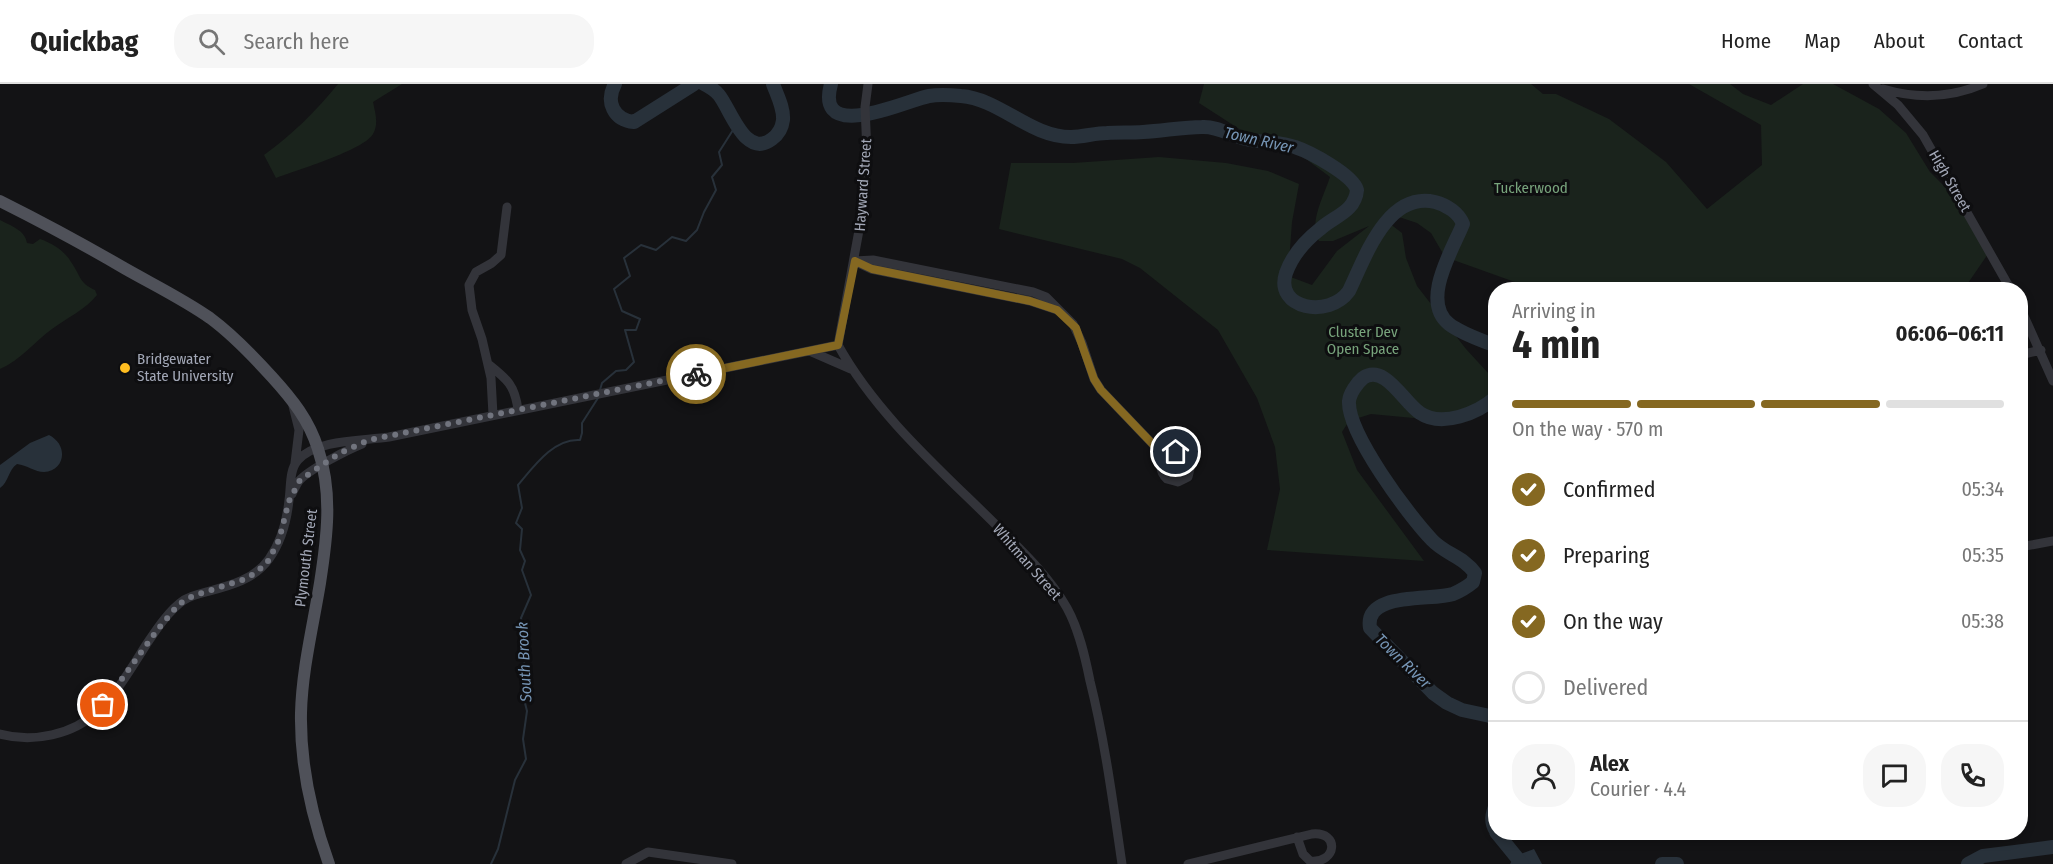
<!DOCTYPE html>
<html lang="en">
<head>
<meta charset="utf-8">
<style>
  body { margin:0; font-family:"Fira Sans Condensed",sans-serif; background:#f6f6f6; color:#222; height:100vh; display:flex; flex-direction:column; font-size:22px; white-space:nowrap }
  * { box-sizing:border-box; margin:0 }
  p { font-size:20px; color:#767676 }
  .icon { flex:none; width:33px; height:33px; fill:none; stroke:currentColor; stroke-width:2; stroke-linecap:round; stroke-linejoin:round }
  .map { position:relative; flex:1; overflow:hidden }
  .details { position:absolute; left:1488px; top:198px; width:540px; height:558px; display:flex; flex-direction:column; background:#fff; border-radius:24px; box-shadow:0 3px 9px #0003 }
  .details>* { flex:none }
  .pin { position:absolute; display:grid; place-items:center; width:51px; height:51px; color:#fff; margin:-26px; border:3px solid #fff; border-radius:50%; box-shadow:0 2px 6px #0007 }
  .courier { position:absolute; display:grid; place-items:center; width:60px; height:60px; margin:-30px; border:4px solid #856821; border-radius:50%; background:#fff; color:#222; box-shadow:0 2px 8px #0007 }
  .headline em { font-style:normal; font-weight:700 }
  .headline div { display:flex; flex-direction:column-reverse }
  .headline { display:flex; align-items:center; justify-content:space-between; height:102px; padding:0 24px }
  h1 { font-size:39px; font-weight:700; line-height:45px }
  .bar { display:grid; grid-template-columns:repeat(4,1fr); gap:9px 6px; align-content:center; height:72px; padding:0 24px }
  .bar i { height:8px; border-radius:4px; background:#e0e0e0 }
  .bar .active { background:#856821 }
  .bar p { grid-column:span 4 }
  .line { display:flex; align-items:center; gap:15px; padding:0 24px; border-top:2px solid #e0e0e0 }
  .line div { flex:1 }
  .round { display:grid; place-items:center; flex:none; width:63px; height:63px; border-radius:24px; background:#f6f6f6 }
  ol { padding:0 24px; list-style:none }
  li { display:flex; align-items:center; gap:18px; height:66px }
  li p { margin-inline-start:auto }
  li .icon { padding:6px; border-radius:50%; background:#856821; color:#fff; stroke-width:4 }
  li:last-child { color:#767676 }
  li i { width:33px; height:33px; border:3px solid #e0e0e0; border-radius:50% }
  header { display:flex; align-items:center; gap:36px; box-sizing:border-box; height:84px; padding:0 30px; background:#fff; border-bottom:2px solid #e0e0e0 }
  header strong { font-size:28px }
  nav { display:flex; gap:33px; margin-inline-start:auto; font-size:21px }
  .search { width:420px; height:54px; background:#f6f6f6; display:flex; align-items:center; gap:15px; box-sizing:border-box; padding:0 21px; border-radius:24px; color:#767676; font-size:22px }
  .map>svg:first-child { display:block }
  .green { fill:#1a231c }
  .water { fill:#28313a }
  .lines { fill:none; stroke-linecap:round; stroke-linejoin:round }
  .stream { stroke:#28313a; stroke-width:2 }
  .river { stroke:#28313a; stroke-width:14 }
  .minor { stroke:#33343a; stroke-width:9 }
  .major { stroke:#4f5159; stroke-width:12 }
  .done { stroke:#71747e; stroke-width:6; stroke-dasharray:0 10.8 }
  .route { stroke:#856821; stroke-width:8 }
  .poi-dot { fill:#ffbd20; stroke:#0e0e10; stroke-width:2 }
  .labels { text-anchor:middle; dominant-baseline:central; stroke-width:6; stroke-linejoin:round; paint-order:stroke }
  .street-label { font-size:15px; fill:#a3a8b7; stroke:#0e0e10 }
  .park-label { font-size:15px; fill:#78a47c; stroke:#0e0e10 }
  .poi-label { font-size:15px; fill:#a3a8b7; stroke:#0e0e10; text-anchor:start }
  .water-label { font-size:16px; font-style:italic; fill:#7695b5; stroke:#0e0e10 }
</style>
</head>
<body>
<header>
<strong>Quickbag</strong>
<div class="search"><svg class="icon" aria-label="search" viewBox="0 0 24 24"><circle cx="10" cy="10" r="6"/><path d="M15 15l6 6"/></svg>Search here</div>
<nav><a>Home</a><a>Map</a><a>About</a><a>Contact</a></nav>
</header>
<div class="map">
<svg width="2053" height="780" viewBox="0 0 2053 780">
  <rect width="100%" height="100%" fill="#131315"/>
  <path class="green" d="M338,0H402L373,18C375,28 379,40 373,50C364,66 297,86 276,94L264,71C292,51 316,27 338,0Z
    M1204,0H1531L1543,10H1556L1609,35L1666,78L1707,125L1762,81L1761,41L1689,0H1730L1743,10L1771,21L1803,0H1833L1879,25L1906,49L1930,88L1966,124L1992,164L1964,205H1534L1445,173L1431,149L1417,139L1396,132L1385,136L1402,149L1406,174L1417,202L1466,265L1489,290L1495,309V317L1483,329L1456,338L1371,330L1349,337L1342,348L1357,386L1424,477L1267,466L1280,405L1275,363L1257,314L1218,246L1140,184L1122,175L999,145L1011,79H1073L1159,73L1226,79L1268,87L1299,100L1292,138L1288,192L1312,201L1337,167L1369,142L1333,157H1319C1308,139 1324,112 1330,93L1302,72L1247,50L1199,19Z
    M0,136C11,142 25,146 27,159L33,160L40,155C52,159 65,167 71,178C81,192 79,199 95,206L97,211C86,225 67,234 52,245C34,258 21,276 0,285Z"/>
  <path class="water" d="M49,351C69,361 65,387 44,388C35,388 27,381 17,380C8,386 9,398 0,404V381L30,359Z
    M1534,765L1542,780H1510L1515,772Z"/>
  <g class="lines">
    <path class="stream" d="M600,306L602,299L616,287L626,286L634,278L625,246H636L640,235L622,227L614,205L630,192L624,174L641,161L656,166L672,153L686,157L697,146L704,128L716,106L712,93L722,81L719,68L733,46L738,43
      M491,780L498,765L515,696L526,675L523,655L527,627L523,611L527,598L523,586L526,557L521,534L531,511L522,486L525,477L520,466L522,445L516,439L522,424L518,401C534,382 554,354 580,356L582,349V339L598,314"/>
    <path class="river" d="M615,0C605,18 614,36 634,38L694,0
      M704,0C710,3 715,6 719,11C731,26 745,75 772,55C779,50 782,44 783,36C784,24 777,11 773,0
      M831,0C814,61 907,16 929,12C940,10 951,11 961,12C1000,15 1030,53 1071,53C1083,53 1095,49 1107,49C1119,48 1131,49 1143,48C1163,47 1183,43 1202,43C1218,42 1231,52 1246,55C1262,59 1280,57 1295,63C1310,68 1353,91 1357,106C1355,128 1334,132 1320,145C1306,156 1292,172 1286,189C1274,225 1329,235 1349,207C1365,174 1387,107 1435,118C1447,121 1459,129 1463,140C1453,165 1420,217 1449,240C1462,250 1481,256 1496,262
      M1496,313C1478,329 1442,344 1420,329C1404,319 1385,279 1363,294C1357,299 1350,309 1349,317C1347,349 1409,432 1432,456C1445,470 1464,473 1475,489L1473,498C1467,503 1460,507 1453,510C1432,517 1364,507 1370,544L1433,609L1447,619L1462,626L1490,632L1496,636
      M1496,720C1492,730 1490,738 1496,747
      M1496,748L1522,780
      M1662,780H1677
      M1968,780L1983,772L2053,763"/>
    <path class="minor" d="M1873,0L1898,21L1923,51L2011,206
      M1883,5C1917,15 1951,14 1983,0
      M855,177L873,176L1033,208L1046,213L1073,240L1082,259L1094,295L1101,306L1165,373L1176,368L1187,373L1191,381L1188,393L1178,398L1167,395C1160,388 1159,381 1165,373
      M856,178L871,185L1030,217L1057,226
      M2020,223L2053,297
      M838,261C875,328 936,382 990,435C1017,462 1048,490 1067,524C1079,546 1085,572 1090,597C1105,657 1113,719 1122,780
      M812,268L851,285
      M2020,271L2041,266
      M488,280C507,295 515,301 518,326
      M293,322L299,346L295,379
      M493,331L491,294L482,255L472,226L469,201L476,188L492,179L501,171L507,123
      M292,410C294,406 296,401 299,397C308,386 347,366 362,360
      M2020,463L2053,457
      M0,650C33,659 73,651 98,627C117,609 132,583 146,561C156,546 169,526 184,516C191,512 198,510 206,508C229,502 254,496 269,475C281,458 287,436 289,416C291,403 289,386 298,376C317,355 363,357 389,353L838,261L864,119L867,68L865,23L868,0
      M626,780L648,768L732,780
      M1188,780L1312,750C1340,747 1337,780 1310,777L1303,770L1297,753"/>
    <path class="major" d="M0,117C42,138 83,160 124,184C152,200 183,215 210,234C233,251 253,272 272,293C292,315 309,336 318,365C333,409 327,454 320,499C313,542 302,586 301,629C300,679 312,733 329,780"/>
  </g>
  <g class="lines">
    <path class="done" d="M103,621L158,545L179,520L193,512L245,495L257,488L268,477L279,456L289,417L300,396L340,369L369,356L696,290"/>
    <path class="route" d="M696,290L838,261L855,177L872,185L1030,217L1057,226L1076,244L1094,295L1101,306L1165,373L1176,368"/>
  </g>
  <circle class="poi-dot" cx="125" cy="284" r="6"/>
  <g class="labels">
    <g class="street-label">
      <text transform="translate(1950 97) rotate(60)">High Street</text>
      <text transform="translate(863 101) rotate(-86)">Hayward Street</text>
      <text transform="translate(306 474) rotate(-83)">Plymouth Street</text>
      <text transform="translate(1027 478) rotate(49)">Whitman Street</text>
    </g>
    <g class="park-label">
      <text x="1531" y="104">Tuckerwood</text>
      <text x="1363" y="248">Cluster Dev<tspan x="1363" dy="17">Open Space</tspan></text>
    </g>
    <g class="poi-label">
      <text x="137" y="275">Bridgewater<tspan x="137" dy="17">State University</tspan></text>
    </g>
    <g class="water-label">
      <text transform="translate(1259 56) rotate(13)">Town River</text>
      <text transform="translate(1403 577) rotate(44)">Town River</text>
      <text transform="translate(524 578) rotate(-93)">South Brook</text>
    </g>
  </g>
</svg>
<div class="pin" style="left:103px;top:621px;background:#ea580c"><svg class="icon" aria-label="bag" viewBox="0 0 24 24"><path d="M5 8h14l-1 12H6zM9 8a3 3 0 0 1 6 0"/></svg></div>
<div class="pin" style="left:1176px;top:368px;background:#1f2937"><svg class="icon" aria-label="home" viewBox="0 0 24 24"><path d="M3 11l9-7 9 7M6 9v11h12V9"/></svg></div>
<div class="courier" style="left:696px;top:290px"><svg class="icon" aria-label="bike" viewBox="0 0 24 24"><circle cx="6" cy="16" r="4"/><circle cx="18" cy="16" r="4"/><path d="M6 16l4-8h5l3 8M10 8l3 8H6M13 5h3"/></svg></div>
<section class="details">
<div class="headline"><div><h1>4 min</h1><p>Arriving in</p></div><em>06:06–06:11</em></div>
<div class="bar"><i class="active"></i><i class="active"></i><i class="active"></i><i></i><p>On the way · 570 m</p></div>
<ol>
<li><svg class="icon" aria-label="check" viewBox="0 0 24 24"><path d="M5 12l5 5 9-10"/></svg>Confirmed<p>05:34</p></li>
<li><svg class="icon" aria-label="check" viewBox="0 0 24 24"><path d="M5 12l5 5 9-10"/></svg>Preparing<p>05:35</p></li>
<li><svg class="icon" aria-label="check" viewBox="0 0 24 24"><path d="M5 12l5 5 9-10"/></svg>On the way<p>05:38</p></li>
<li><i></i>Delivered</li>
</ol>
<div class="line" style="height:108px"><a class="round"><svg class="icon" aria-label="person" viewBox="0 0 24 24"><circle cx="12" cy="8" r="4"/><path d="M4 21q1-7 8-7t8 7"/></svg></a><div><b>Alex</b><p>Courier · 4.4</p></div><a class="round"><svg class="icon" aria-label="chat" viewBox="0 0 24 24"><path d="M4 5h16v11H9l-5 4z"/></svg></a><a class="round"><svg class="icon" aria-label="phone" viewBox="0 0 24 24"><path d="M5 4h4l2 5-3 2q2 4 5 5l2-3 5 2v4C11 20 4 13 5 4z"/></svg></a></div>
</section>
</div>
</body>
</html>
